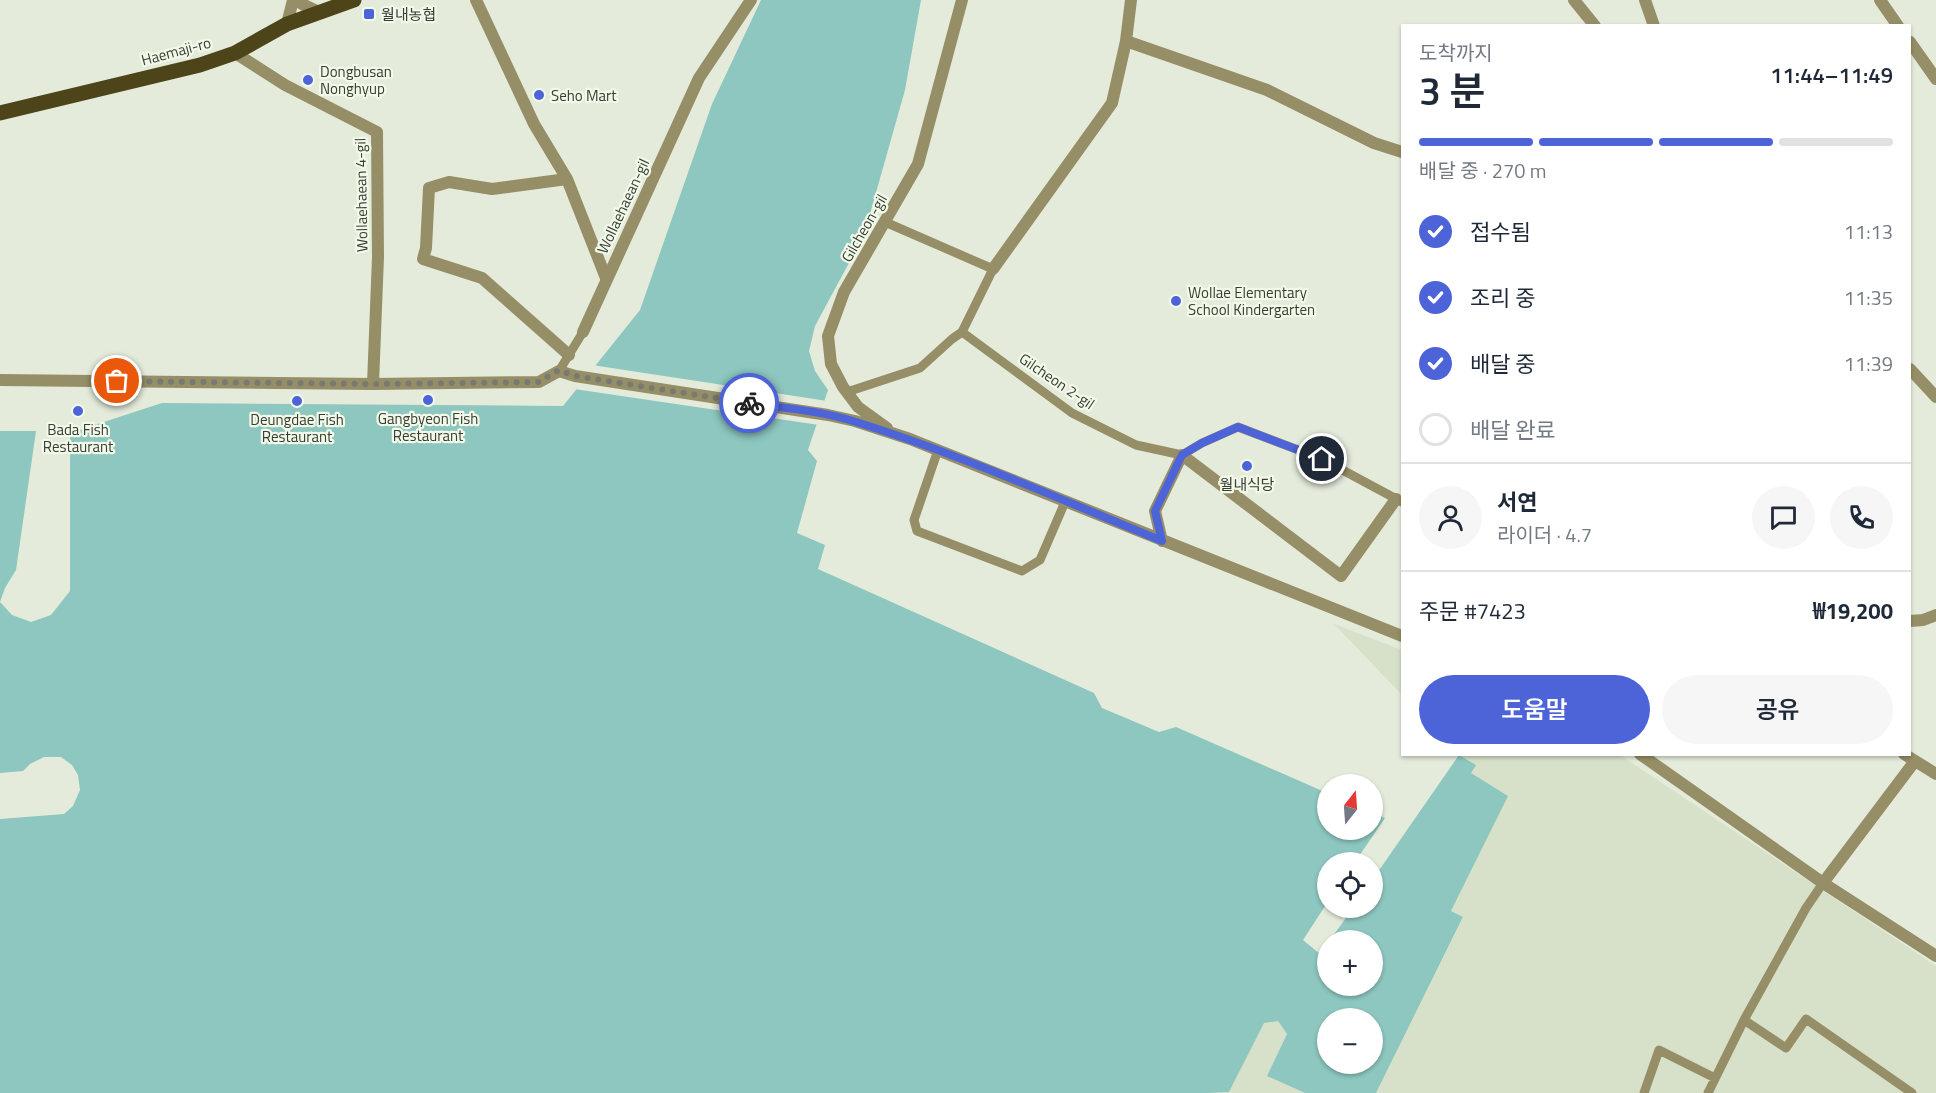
<!DOCTYPE html>
<html lang="ko">
<head>
<meta charset="utf-8">
<style>
  body { margin:0; font-family:"Titillium Web","Noto Sans KR",sans-serif; background:#f6f6f7; color:#1f2937; height:100vh; display:flex; flex-direction:column; font-size:22px; white-space:nowrap }
  * { box-sizing:border-box; margin:0 }
  p { font-size:20px; color:#747a83 }
  .icon { flex:none; width:33px; height:33px; fill:none; stroke:currentColor; stroke-width:2; stroke-linecap:round; stroke-linejoin:round }
  .map { position:relative; flex:1; overflow:hidden }
  .panel { position:absolute; left:1401px; top:24px; width:510px; height:732px; display:flex; flex-direction:column; background:#fff; border-radius:0px; box-shadow:0 2px 4px #0004 }
  .panel>* { flex:none }
  .needle { width:39px; rotate:17deg }
  .fabs { position:absolute; left:1317px; top:774px; display:grid; gap:12px }
  .fabs a { display:grid; place-items:center; width:66px; height:66px; border-radius:50%; background:#fff; box-shadow:0 2px 4px #0004; font-size:30px }
  .pin { position:absolute; display:grid; place-items:center; width:51px; height:51px; color:#fff; margin:-26px; border:3px solid #fff; border-radius:50%; box-shadow:0 2px 6px #0007 }
  .courier { position:absolute; display:grid; place-items:center; width:60px; height:60px; margin:-30px; border:4px solid #4d63d8; border-radius:50%; background:#fff; color:#222; box-shadow:0 2px 8px #0007 }
  .summary em { font-style:normal; font-weight:600 }
  .summary div { display:flex; flex-direction:column-reverse }
  .summary { display:flex; align-items:center; justify-content:space-between; height:102px; padding:0 18px }
  h1 { font-size:39px; font-weight:600; line-height:45px }
  .bar { display:grid; grid-template-columns:repeat(4,1fr); gap:9px 6px; align-content:center; height:72px; padding:0 18px }
  .bar i { height:8px; border-radius:4px; background:#e0e1e3 }
  .bar .selected { background:#4d63d8 }
  .bar p { grid-column:span 4 }
  .line { display:flex; align-items:center; gap:15px; padding:0 18px; border-top:2px solid #e0e1e3 }
  .line div { flex:1 }
  .round { display:grid; place-items:center; flex:none; width:63px; height:63px; border-radius:32px; background:#f6f6f7 }
  ol { padding:0 18px; list-style:none }
  li { display:flex; align-items:center; gap:18px; height:66px }
  li p { margin-inline-start:auto }
  li .icon { padding:6px; border-radius:50%; background:#4d63d8; color:#fff; stroke-width:4 }
  li:last-child { color:#747a83 }
  li i { width:33px; height:33px; border:3px solid #e0e1e3; border-radius:50% }
  .cta { display:flex; gap:12px; margin-top:auto; padding:12px 18px }
  .cta a { flex:1; height:69px; border-radius:36px; background:#4d63d8; color:#fff; font-size:24px; font-weight:600; line-height:69px; text-align:center }
  .cta a+a { background:#f6f6f7; color:#1f2937 }
  .map>svg:first-child { display:block }
  .built { fill:#d7e1c9 }
  .water { fill:#8dc7bf; fill-rule:evenodd }
  .pier { fill:#e4ebdb }
  .lines { fill:none; stroke-linecap:round; stroke-linejoin:round }
  .service { stroke:#968e67; stroke-width:9 }
  .minor { stroke:#968e67; stroke-width:12 }
  .tertiary { stroke:#968e67; stroke-width:12 }
  .primary { stroke:#4d441a; stroke-width:15 }
  .done { stroke:#767a70; stroke-width:6; stroke-dasharray:0 10.8 }
  .route { stroke:#4d63d8; stroke-width:8 }
  .poi-dot { fill:#4d63d8; stroke:#f1f9e8; stroke-width:2 }
  .labels { text-anchor:middle; dominant-baseline:central; stroke-width:4.5; stroke-linejoin:round; paint-order:stroke }
  .poi-label { font-size:15px; fill:#3a3d37; stroke:#f1f9e8; text-anchor:start }
  .street-label { font-size:15px; fill:#3a3d37; stroke:#f1f9e8 }
</style>
</head>
<body>
<div class="map">
<svg width="1936" height="1093" viewBox="0 0 1936 1093">
  <rect width="100%" height="100%" fill="#e4ebdb"/>
  <path class="built" d="M1334,624L1402,650V695Z
    M1460,755H1620L1936,966V1093H1376L1463,918L1451,911L1507,796L1470,773L1475,765Z
    M1278,1021L1287,1034L1268,1076L1305,1093H1208L1229,1092L1264,1022Z"/>
  <path class="water" d="M761,0H921L905,90L864,235L815,326L809,351L815,371L828,390L808,450L817,461L797,533L825,545L818,569L1094,693L1102,708L1159,732L1176,727L1327,793L1328,830H1372L1373,813L1385,818L1355,862H1328L1327,903L1303,940L1320,954L1327,944L1328,986H1372V940H1330L1353,908H1372L1373,879L1459,755L1476,765L1471,773L1508,796L1451,911L1463,917L1376,1093H1305L1267,1076L1287,1034L1278,1021L1264,1023L1229,1092L1208,1093H0V819L64,814L73,806L80,790L78,775L72,765L61,757H44L30,764L23,771L0,773V431H36L16,570L5,588L0,602L12,615L31,622L51,615L70,591V433L162,403L563,406L640,310L712,104ZM1328,1018H1372V1064H1328Z"/>
  <path class="pier" d="M592,365L827,401L819,425L574,389Z"/>
  <g class="lines">
    <path class="service" d="M962,332L1072,413L1136,445L1182,455L1202,443L1238,427L1322,459L1402,502
      M559,371L583,332
      M847,392L920,368L952,339L962,332L993,269L885,222
      M938,450L914,520L917,531L1022,571L1040,560L1065,502
      M1744,1020L1786,1048L1806,1019L1912,1093
      M1644,1093L1659,1050L1715,1078
      M1708,1093L1744,1020L1806,908L1823,883"/>
    <path class="minor" d="M476,0L534,124L567,179L606,278
      M1574,0L1595,26
      M1645,0L1654,26
      M1880,0L1898,26
      M287,24L293,0
      M1126,41L1267,90L1374,143L1402,152
      M1910,42L1936,79
      M235,53L285,85L377,132L378,257L373,384
      M567,179L492,189L449,182L429,188L426,248L423,259L482,278L569,355
      M993,269L1112,103L1126,41L1131,0
      M1910,369L1936,397
      M0,380L373,384L539,382L559,371L575,376L828,415L855,421L910,439L1402,636
      M887,428L858,407L843,387L831,364L828,336L844,292L918,164L962,0
      M1162,541L1155,511L1182,455L1341,576L1396,499
      M1910,621L1923,620L1936,615
      M1640,754L1823,883L1936,956
      M1904,754L1936,774
      M1823,883L1915,761"/>
    <path class="tertiary" d="M301,0L302,4L321,13
      M583,332L699,78L751,0"/>
    <path class="primary" d="M0,113L200,65L235,53L287,24L354,0"/>
  </g>
  <g class="lines">
    <path class="done" d="M117,381L373,384L539,382L559,370L575,376L749,403"/>
    <path class="route" d="M749,403C784,408 822,411 856,422C959,454 1062,500 1162,541L1155,511L1182,455L1202,443L1238,427L1322,459"/>
  </g>
  <g class="poi-dot">
    <rect x="363" y="8" width="12" height="12" rx="3"/>
    <circle cx="308" cy="80" r="6"/>
    <circle cx="539" cy="95" r="6"/>
    <circle cx="1176" cy="301" r="6"/>
    <circle cx="428" cy="400" r="6"/>
    <circle cx="297" cy="401" r="6"/>
    <circle cx="78" cy="411" r="6"/>
    <circle cx="1247" cy="466" r="6"/>
  </g>
  <g class="labels">
    <g class="poi-label">
      <text x="381" y="14">월내농협</text>
      <text x="320" y="71">Dongbusan<tspan x="320" dy="17">Nonghyup</tspan></text>
      <text x="551" y="95">Seho Mart</text>
      <text x="1188" y="292">Wollae Elementary<tspan x="1188" dy="17">School Kindergarten</tspan></text>
      <text x="428" y="418" text-anchor="middle">Gangbyeon Fish<tspan x="428" dy="17">Restaurant</tspan></text>
      <text x="297" y="419" text-anchor="middle">Deungdae Fish<tspan x="297" dy="17">Restaurant</tspan></text>
      <text x="78" y="429" text-anchor="middle">Bada Fish<tspan x="78" dy="17">Restaurant</tspan></text>
      <text x="1247" y="484" text-anchor="middle">월내식당</text>
    </g>
    <g class="street-label">
      <text transform="translate(176 51) rotate(-15)">Haemaji-ro</text>
      <text transform="translate(361 195) rotate(-91)">Wollaehaean 4-gil</text>
      <text transform="translate(623 206) rotate(-65)">Wollaehaean-gil</text>
      <text transform="translate(864 228) rotate(-60)">Gilcheon-gil</text>
      <text transform="translate(1057 381) rotate(34)">Gilcheon 2-gil</text>
    </g>
  </g>
</svg>
<div class="fabs">
<a><svg class="needle" viewBox="-14 -14 28 28"><path d="M0-13l5 13h-10z" fill="#e53935"/><path d="M0 13l5-13h-10z" fill="#747a83"/></svg></a>
<a><svg class="icon" aria-label="locate" viewBox="0 0 24 24"><circle cx="12" cy="12" r="6"/><path d="M12 2v4M12 18v4M2 12h4M18 12h4"/></svg></a>
<a>+</a>
<a>−</a>
</div>
<div class="pin" style="left:117px;top:381px;background:#ea580c"><svg class="icon" aria-label="bag" viewBox="0 0 24 24"><path d="M5 8h14l-1 12H6zM9 8a3 3 0 0 1 6 0"/></svg></div>
<div class="pin" style="left:1322px;top:459px;background:#1f2937"><svg class="icon" aria-label="home" viewBox="0 0 24 24"><path d="M3 11l9-7 9 7M6 9v11h12V9"/></svg></div>
<div class="courier" style="left:749px;top:403px"><svg class="icon" aria-label="bike" viewBox="0 0 24 24"><circle cx="6" cy="16" r="4"/><circle cx="18" cy="16" r="4"/><path d="M6 16l4-8h5l3 8M10 8l3 8H6M13 5h3"/></svg></div>
<section class="panel">
<div class="summary"><div><h1>3 분</h1><p>도착까지</p></div><em>11:44–11:49</em></div>
<div class="bar"><i class="selected"></i><i class="selected"></i><i class="selected"></i><i></i><p>배달 중 · 270 m</p></div>
<ol>
<li><svg class="icon" aria-label="check" viewBox="0 0 24 24"><path d="M5 12l5 5 9-10"/></svg>접수됨<p>11:13</p></li>
<li><svg class="icon" aria-label="check" viewBox="0 0 24 24"><path d="M5 12l5 5 9-10"/></svg>조리 중<p>11:35</p></li>
<li><svg class="icon" aria-label="check" viewBox="0 0 24 24"><path d="M5 12l5 5 9-10"/></svg>배달 중<p>11:39</p></li>
<li><i></i>배달 완료</li>
</ol>
<div class="line" style="height:108px"><a class="round"><svg class="icon" aria-label="person" viewBox="0 0 24 24"><circle cx="12" cy="8" r="4"/><path d="M4 21q1-7 8-7t8 7"/></svg></a><div><b>서연</b><p>라이더 · 4.7</p></div><a class="round"><svg class="icon" aria-label="chat" viewBox="0 0 24 24"><path d="M4 5h16v11H9l-5 4z"/></svg></a><a class="round"><svg class="icon" aria-label="phone" viewBox="0 0 24 24"><path d="M5 4h4l2 5-3 2q2 4 5 5l2-3 5 2v4C11 20 4 13 5 4z"/></svg></a></div>
<div class="line" style="height:78px"><div>주문 #7423</div><b>₩19,200</b></div>
<div class="cta"><a>도움말</a><a>공유</a></div>
</section>
</div>
</body>
</html>
